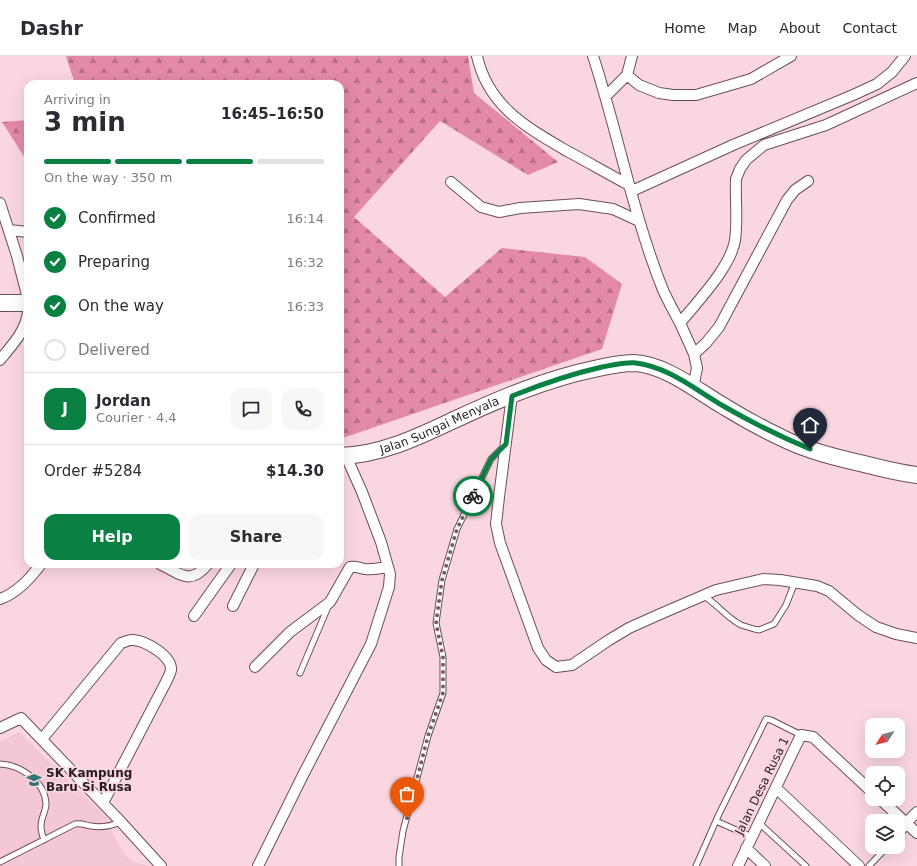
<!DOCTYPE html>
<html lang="en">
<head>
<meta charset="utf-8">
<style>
  body { margin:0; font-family:"DejaVu Sans",sans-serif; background:#f7f7f7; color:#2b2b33; height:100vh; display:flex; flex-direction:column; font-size:15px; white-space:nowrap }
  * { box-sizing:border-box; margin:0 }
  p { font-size:13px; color:#7c7c81 }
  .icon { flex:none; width:22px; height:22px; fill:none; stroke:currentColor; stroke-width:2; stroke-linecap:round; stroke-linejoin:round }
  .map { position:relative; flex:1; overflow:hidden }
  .panel { position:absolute; left:24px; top:24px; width:320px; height:488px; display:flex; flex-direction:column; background:#fff; border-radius:12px; box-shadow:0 4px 16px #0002 }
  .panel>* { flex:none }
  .needle { width:26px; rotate:234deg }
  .fabs { position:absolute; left:865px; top:662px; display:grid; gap:8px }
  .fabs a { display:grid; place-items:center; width:40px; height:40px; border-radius:8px; background:#fff; box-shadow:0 4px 16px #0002; font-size:20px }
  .pin { position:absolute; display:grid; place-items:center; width:34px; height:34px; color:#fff; margin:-41px -17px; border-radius:50% 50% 50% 0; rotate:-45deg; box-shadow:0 0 4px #0007 }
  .pin .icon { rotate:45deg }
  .courier { position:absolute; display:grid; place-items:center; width:40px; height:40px; margin:-20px; border:3px solid #0b8043; border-radius:50%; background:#fff; color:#222; box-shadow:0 1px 5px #0007 }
  .head em { font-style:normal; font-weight:600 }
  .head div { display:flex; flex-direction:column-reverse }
  .head { display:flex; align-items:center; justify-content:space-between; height:68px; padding:0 20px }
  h1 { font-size:26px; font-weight:600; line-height:30px }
  .bar { display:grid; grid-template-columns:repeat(4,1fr); gap:6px 4px; align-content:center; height:48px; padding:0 20px }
  .bar i { height:5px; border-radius:3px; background:#e1e1e2 }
  .bar .selected { background:#0b8043 }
  .bar p { grid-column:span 4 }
  .line { display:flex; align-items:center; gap:10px; padding:0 20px; border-top:1px solid #e1e1e2 }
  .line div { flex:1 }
  .round { display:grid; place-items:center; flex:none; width:42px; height:42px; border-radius:12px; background:#f7f7f7 }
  ol { padding:0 20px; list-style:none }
  li { display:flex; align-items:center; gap:12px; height:44px }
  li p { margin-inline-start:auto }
  li .icon { padding:4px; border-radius:50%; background:#0b8043; color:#fff; stroke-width:4 }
  li:last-child { color:#7c7c81 }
  li i { width:22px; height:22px; border:2px solid #e1e1e2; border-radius:50% }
  .button { display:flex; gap:8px; margin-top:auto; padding:8px 20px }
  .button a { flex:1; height:46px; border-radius:12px; background:#0b8043; color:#fff; font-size:16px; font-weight:600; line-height:46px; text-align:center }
  .button a+a { background:#f7f7f7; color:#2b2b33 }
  header { display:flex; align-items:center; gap:24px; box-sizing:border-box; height:56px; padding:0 20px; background:#fff; border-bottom:1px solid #e1e1e2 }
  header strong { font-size:19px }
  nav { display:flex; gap:22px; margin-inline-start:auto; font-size:14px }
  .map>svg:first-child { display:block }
  .built { fill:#f3c8d4 }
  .forest { fill:url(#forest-firs) }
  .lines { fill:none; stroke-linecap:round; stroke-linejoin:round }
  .service-casing { stroke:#6c4e58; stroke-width:7 }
  .minor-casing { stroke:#6c4e58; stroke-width:12 }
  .primary-casing { stroke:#6c4e58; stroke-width:18 }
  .service { stroke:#fff; stroke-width:5 }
  .minor { stroke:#fff; stroke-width:10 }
  .primary { stroke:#fff; stroke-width:16 }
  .done { stroke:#725d63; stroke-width:4; stroke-dasharray:0 7.2 }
  .route { stroke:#0b8043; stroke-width:5 }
  .labels { text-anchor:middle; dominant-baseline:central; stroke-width:3.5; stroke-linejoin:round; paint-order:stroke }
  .street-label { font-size:12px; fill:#291c20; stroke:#fad6e0 }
  .poi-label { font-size:12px; font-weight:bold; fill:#291c20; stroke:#fad6e0; text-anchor:start }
</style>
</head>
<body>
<header>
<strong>Dashr</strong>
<nav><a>Home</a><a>Map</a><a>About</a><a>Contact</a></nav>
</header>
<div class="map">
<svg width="917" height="810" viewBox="0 0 917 810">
  <defs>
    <pattern id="forest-firs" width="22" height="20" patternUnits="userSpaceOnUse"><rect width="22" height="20" fill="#e38aa8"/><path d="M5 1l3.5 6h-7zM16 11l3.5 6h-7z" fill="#b87088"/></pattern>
  </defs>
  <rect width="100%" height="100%" fill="#fad6e0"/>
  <path class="built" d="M19,676L106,761L115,782L126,800L134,806L150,810H0V686Z"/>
  <path class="forest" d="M66,0H468L474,37L558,106L528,119L440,65L354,161L445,241L502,192L585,201L622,228L602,293L340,383V28H75Z
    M28,64V102H25L2,66Z"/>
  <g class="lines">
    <g class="service-casing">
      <path id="service" d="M704,540C717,548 727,562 741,569C747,571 753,573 759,574L774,568L786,549L795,526
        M300,617L328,551
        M0,708C20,709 45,725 46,748C46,750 45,754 44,757C40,768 40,773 44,784
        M716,765L752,781
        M759,767L806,810
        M898,780L908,770
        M0,806L75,768C83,767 84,769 91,770C102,772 111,770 121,766
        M399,810V801L403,775L428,680L443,637V601L436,567L442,524L457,473L491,403L504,390
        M696,810L719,758L766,663L771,664L801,679
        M869,810L887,791"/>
    </g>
    <g class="minor-casing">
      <path id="minor" d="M477,0C488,50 526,71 567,95C588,106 608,118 629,129
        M593,0C618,77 633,159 663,234C668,245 674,256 680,267
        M627,19L639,29L659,37L673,39H696L751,23L791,0
        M606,40L627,19L632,0
        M451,126L481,151L499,156L520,152L579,148L613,153L639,165
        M632,135L733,89L853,39L877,28L892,16L905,0
        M0,147L17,200L28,243
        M9,174L28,176
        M694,298L706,287L719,271L787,144L795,134L808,125
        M0,304C12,289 26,275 28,256
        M693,332L697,312L694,298L680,267C697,246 731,211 735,184C738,164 735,143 736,123L740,113L746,104L764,89L826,69L917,27
        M512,339L499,441L496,468L500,487L538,592L546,604L556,611L572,609L609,584L629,572L658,559L716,534L763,523L780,524L817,530L829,535L858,559L876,571L896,578L917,582
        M160,508C181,518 190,530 208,508
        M0,543C17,537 30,523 41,508
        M233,550L254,508
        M194,560L231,508
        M255,611L290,576L330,546L350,511C356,510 359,512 365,513C373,514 381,512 388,511
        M0,672L21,662L121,766L161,810
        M42,683L121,587C125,586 130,583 133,584C146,585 172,600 171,614C170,618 168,622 166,626L103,747
        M776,732L859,810
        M880,743L917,777
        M906,767L917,756
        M746,792L765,810
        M258,810L303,719L371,588L389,531L390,518L381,486L362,436L346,400
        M738,810L801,679L813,681L872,736"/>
    </g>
    <g class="primary-casing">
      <g id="primary">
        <path d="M0,247H28"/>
        <path id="s1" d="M340,400C381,399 418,381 454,364C499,343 546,323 594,313C607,310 620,307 634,307C665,308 699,336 725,351C743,362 761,372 780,381C807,395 839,402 868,409C885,413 900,417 917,419"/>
      </g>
    </g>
    <use href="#service" class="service"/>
    <use href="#minor" class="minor"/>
    <use href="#primary" class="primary"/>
  </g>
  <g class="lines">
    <path class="done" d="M407,762L428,680L443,637V601L436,567L442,524L457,473L473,440"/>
    <path class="route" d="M473,440L491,403L506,388L512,340C542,328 571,318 602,311C613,309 625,306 636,307C669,311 697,335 725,351C753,367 781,381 810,393"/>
  </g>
  <defs>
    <g id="school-bare" transform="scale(1.2)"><path d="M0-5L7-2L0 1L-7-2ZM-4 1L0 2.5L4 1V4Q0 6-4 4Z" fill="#2d7776" stroke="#fad6e0" stroke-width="2.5" paint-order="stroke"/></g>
  </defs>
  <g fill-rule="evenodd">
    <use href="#school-bare" x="34" y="724"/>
  </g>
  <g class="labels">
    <g class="street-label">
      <text stroke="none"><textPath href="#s1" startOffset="105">Jalan Sungai Menyala</textPath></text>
      <text transform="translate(762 730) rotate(-64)">Jalan Desa Rusa 1</text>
    </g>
    <g class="poi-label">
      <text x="46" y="717">SK Kampung<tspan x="46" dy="14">Baru Si Rusa</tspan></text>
    </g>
  </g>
</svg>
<div class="fabs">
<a><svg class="needle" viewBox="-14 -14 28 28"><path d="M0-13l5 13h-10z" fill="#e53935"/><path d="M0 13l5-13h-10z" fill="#7c7c81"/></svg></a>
<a><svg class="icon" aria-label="locate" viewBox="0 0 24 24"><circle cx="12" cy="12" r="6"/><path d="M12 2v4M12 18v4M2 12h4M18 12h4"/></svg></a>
<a><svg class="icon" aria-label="layers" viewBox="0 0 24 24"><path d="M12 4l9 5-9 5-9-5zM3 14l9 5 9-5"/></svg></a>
</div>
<div class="pin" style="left:407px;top:762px;background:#ea580c"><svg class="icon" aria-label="bag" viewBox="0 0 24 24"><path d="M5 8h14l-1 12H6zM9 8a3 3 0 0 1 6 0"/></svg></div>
<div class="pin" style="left:810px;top:393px;background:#1f2937"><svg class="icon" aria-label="home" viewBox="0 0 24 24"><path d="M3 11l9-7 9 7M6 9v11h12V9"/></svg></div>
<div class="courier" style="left:473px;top:440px"><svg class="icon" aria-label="bike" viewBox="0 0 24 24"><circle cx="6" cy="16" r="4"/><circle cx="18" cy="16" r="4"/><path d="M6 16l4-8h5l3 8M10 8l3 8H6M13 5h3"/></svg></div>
<section class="panel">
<div class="head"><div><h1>3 min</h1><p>Arriving in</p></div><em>16:45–16:50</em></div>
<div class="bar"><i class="selected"></i><i class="selected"></i><i class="selected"></i><i></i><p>On the way · 350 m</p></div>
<ol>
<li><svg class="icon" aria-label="check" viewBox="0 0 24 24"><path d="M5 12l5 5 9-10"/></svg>Confirmed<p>16:14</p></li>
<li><svg class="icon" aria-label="check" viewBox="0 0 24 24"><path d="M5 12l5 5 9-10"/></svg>Preparing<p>16:32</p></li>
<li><svg class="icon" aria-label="check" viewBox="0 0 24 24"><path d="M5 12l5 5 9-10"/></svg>On the way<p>16:33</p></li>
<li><i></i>Delivered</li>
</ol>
<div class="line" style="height:72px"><b class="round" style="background:#0b8043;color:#fff">J</b><div><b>Jordan</b><p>Courier · 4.4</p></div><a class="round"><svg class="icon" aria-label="chat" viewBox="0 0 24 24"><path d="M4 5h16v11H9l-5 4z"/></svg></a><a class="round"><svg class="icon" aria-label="phone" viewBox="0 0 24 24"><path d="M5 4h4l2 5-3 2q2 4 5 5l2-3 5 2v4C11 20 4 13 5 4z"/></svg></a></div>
<div class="line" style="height:52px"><div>Order #5284</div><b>$14.30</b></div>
<div class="button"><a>Help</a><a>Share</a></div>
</section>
</div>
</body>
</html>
